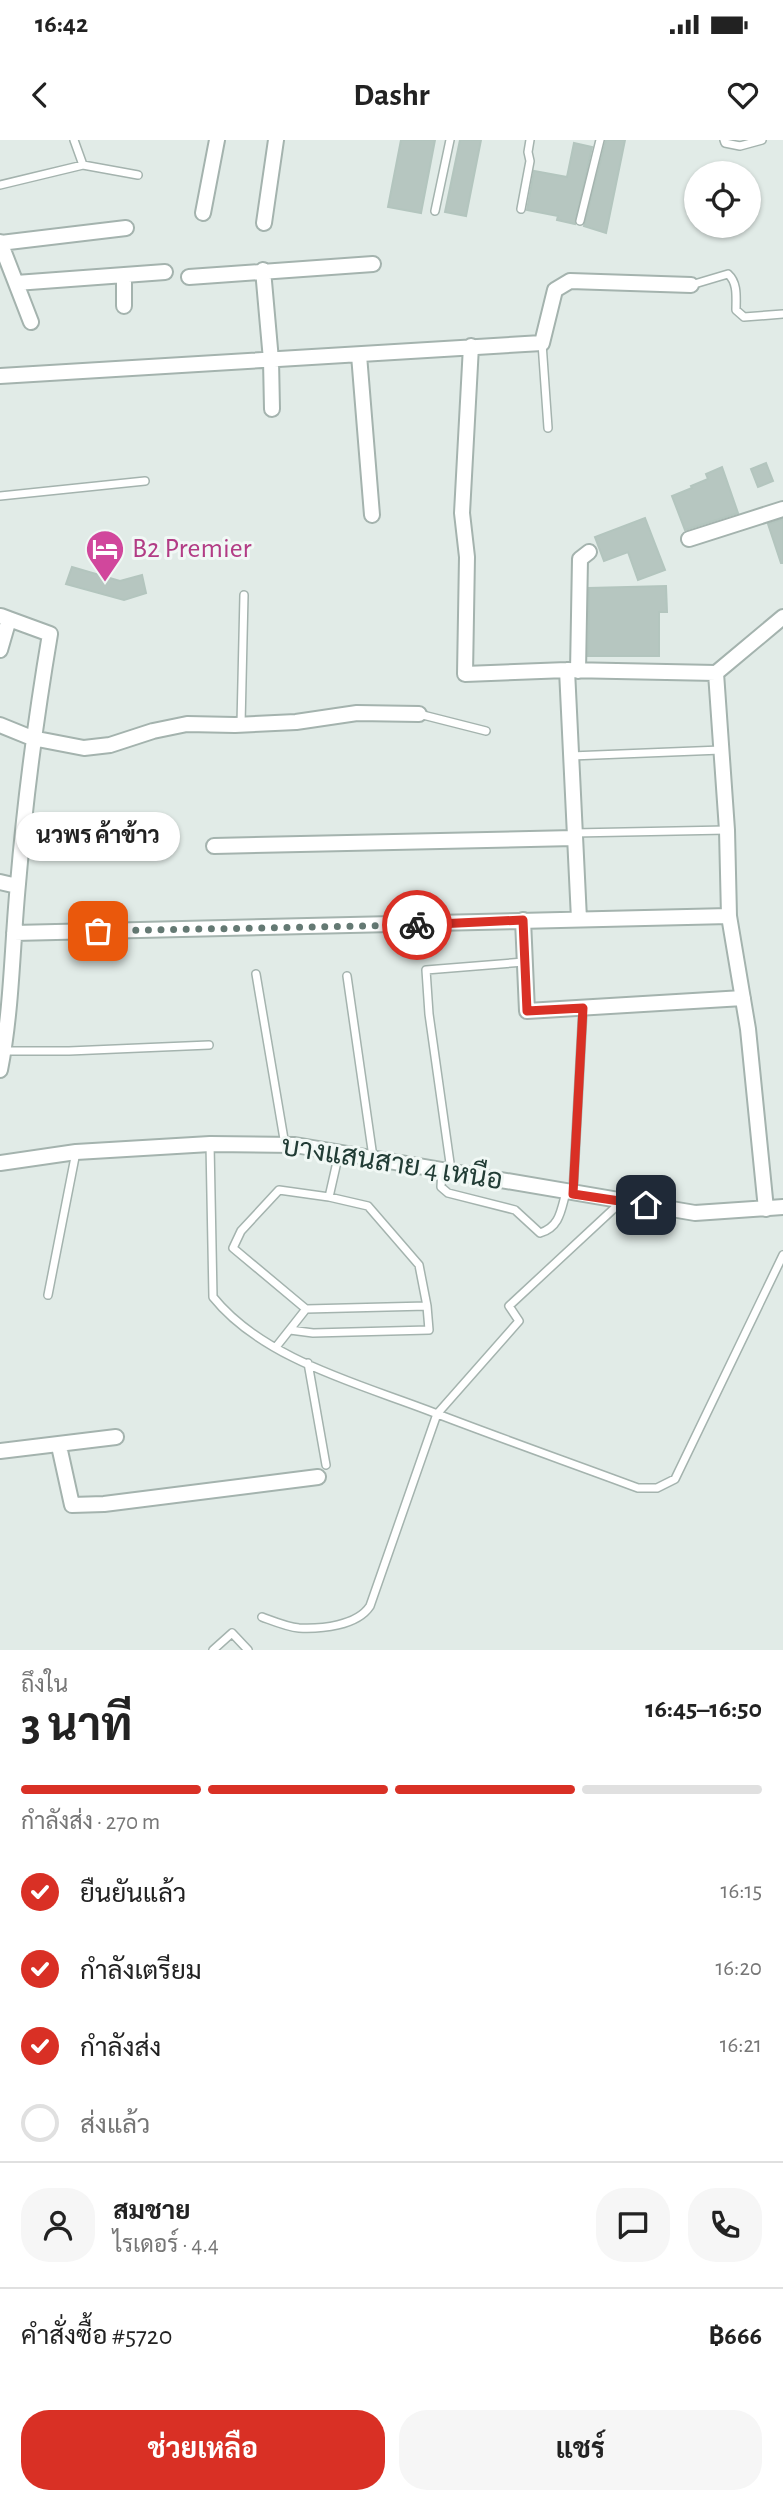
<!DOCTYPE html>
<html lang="th">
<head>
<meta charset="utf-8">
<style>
  body { margin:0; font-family:"Alegreya Sans",Sarabun,sans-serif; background:#f6f6f6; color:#222; height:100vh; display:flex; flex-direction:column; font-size:26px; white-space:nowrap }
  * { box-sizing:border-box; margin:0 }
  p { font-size:23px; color:#767676 }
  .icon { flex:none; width:38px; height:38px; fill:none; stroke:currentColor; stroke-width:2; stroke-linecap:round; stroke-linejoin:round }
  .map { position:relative; height:1510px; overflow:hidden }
  .side { display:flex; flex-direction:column; background:#fff; flex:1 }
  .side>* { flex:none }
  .buttons { position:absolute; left:684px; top:21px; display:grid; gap:14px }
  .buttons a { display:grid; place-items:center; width:77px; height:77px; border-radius:50%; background:#fff; box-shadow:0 2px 5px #0004; font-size:35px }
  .pin { position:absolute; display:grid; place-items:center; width:60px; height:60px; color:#fff; margin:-30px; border-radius:14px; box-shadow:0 4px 10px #0006 }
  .courier { position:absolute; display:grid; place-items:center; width:70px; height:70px; margin:-35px; border:5px solid #d93025; border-radius:50%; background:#fff; color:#222; box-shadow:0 2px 9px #0007 }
  .bubble { position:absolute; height:49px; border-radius:24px; background:#fff; box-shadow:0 2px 5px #0004; font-size:23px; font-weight:700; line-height:49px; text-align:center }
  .overview em { font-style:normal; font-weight:700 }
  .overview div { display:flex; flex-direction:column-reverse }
  .overview { display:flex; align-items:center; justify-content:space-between; height:119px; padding:0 21px }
  h1 { font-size:46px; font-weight:700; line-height:52px }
  .bar { display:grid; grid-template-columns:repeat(4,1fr); gap:10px 7px; align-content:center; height:84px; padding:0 21px }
  .bar i { height:9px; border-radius:5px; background:#e0e0e0 }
  .bar .selected { background:#d93025 }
  .bar p { grid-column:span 4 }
  .line { display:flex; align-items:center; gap:18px; padding:0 21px; border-top:2px solid #e0e0e0 }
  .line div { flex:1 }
  .round { display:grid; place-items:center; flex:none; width:74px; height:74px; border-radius:28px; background:#f6f6f6 }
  ol { padding:0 21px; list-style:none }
  li { display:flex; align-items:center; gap:21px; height:77px }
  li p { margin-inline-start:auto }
  li .icon { padding:7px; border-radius:50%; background:#d93025; color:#fff; stroke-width:4 }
  li:last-child { color:#767676 }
  li i { width:38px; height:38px; border:4px solid #e0e0e0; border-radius:50% }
  .button { display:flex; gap:14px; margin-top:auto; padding:14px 21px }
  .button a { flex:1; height:80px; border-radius:28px; background:#d93025; color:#fff; font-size:28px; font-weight:700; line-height:80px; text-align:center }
  .button a+a { background:#f6f6f6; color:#222 }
  .status { display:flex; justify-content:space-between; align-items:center; height:49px; padding:0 35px; background:#fff; direction:ltr }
  .status svg { height:19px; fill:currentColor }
  header { display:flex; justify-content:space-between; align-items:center; height:91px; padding:0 21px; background:#fff; font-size:32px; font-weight:700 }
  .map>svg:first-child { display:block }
  .building { fill:#b6c6c0; stroke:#b3c5be; stroke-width:2 }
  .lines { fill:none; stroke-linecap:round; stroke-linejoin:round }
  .service-casing { stroke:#a4b3ae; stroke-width:10 }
  .minor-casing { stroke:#a4b3ae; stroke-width:18 }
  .service { stroke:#fff; stroke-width:7 }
  .minor { stroke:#fff; stroke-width:14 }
  .done { stroke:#647973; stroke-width:7; stroke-dasharray:0 12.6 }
  .route { stroke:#d93025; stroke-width:9 }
  .labels { text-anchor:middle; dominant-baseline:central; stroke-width:6; stroke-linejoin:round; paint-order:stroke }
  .hotel-label { font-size:28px; fill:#b23c85; stroke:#f1f8f5; text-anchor:start }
  .street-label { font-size:28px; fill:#213c35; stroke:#f1f8f5 }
</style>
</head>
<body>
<div class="status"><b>16:42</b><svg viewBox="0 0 49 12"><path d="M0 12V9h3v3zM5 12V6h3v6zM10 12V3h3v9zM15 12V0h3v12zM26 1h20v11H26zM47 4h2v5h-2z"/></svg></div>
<header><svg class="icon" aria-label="back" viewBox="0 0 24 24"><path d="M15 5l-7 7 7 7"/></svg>Dashr<svg class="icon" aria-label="heart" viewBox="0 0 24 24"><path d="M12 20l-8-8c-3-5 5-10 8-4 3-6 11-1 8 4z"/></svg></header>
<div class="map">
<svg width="783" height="1510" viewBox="0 0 783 1510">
  <rect width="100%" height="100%" fill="#e1ebe7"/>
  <path class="building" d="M401,0H435L421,73L388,67Z
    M460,0H481L466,76L445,72Z
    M606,0H625L606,93L584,86Z
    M574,3L592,7L575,84L557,80L558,76L527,70L534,31L567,37Z
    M766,323L773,341L758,347L751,329Z
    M722,327L738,373L685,390L672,356L692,348L691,346L708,339L706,334Z
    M645,378L665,430L638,440L628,412L604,421L595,397Z
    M783,379V423H781L768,384Z
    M72,427L120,441L142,435L146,453L124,460L66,444Z
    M666,446L667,472H659V516H588L589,448Z"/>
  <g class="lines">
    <g class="service-casing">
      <path id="service" d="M74,0L83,25
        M724,0L725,3L740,6L762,0
        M0,45L83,25L138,35
        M521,69L530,21L528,12L530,0
        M435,71L450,0
        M580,81L600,0
        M691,145L728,134C738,143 736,157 736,170L744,177L783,174
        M542,203L548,288
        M0,356L145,341
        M419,574L486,591
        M241,584L244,455
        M571,616L721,610
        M574,693L727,690
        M22,705L96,708L166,707
        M256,834L285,1005
        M347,836L373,1017
        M4,911H69L209,905
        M210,1004L213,1157C262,1218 356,1243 427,1270C497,1297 568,1322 638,1348H657L675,1339L783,1115
        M442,1029L441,1047L448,1053L515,1070L540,1093C560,1087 561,1070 566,1052
        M451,1030L429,874L426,830L524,822
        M573,1053L583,868
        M329,1057L339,1013
        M48,1155L76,1012
        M290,1190L313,1193L429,1190L427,1166L419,1125L368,1066L329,1057L279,1050L241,1091L233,1108L306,1169
        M276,1207L306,1169L427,1166
        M308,1223L326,1325
        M262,1477C273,1481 287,1487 299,1488C321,1489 357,1486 370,1466L437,1274L519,1181L509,1166L621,1062
        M213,1510L232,1493L248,1510"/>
    </g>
    <g class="minor-casing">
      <path id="minor" d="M203,73L217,0
        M264,83L276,0
        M0,102L31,182
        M0,103L126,88
        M263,130L271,220L272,269
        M124,135V166
        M189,137L373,124
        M16,143L165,132
        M471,206L462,373L467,417L465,534L567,530L716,533
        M359,215L372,375
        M0,236L542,203L555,150L570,141L691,145
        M689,399L783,369
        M0,510L9,479L1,476
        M567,530L579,779
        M578,531L580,419L589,412
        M0,585L32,598L84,608L110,605L153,591L187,584L235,585L296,582L357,573L419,574
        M214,706L574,698
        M0,742L17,746
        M523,780L527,871L743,858
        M14,793L729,776
        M0,930C12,869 12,806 18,744C25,660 36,577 50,494L9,479
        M0,1023L76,1012L210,1004L295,1005L695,1073L783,1067
        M766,1069L748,889L729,776L727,690L716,533L783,477
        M59,1306L72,1365L104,1364L318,1337
        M0,1311L116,1297"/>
    </g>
    <use href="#service" class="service"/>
    <use href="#minor" class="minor"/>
  </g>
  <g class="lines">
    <path class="done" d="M98,791L417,785"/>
    <path class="route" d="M417,785L523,780L527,871L583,868L573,1054L646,1065"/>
  </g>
  <defs>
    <g id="hotel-pin" transform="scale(2.0125)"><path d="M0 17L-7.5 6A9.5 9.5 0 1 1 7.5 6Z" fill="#d1479c" stroke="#f1f8f5"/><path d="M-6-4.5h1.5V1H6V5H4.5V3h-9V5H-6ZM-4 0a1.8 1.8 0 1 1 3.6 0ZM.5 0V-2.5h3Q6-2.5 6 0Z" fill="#fff"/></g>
  </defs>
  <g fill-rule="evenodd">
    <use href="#hotel-pin" x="105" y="409"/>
  </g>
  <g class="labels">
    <g class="hotel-label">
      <text x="132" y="409">B2 Premier</text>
    </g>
    <g class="street-label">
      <text transform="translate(392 1024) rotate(9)">บางแสนสาย 4 เหนือ</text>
    </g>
  </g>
</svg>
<div class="buttons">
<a><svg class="icon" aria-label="locate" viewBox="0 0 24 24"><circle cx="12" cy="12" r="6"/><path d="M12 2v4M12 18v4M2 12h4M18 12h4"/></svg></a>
</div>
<div class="pin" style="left:98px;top:791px;background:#ea580c"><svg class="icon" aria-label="bag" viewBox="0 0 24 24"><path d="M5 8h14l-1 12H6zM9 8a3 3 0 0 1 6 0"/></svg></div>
<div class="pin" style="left:646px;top:1065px;background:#1f2937"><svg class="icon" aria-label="home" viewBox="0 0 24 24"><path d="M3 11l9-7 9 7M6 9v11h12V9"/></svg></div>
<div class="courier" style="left:417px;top:785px"><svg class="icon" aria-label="bike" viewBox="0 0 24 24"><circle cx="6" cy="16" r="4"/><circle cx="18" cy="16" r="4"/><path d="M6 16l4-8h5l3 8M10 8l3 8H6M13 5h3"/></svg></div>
<div class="bubble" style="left:16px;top:672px;width:164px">นวพร ค้าข้าว</div>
</div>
<section class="side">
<div class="overview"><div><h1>3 นาที</h1><p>ถึงใน</p></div><em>16:45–16:50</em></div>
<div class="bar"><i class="selected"></i><i class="selected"></i><i class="selected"></i><i></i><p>กำลังส่ง · 270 m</p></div>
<ol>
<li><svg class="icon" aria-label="check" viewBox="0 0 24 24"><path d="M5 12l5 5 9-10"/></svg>ยืนยันแล้ว<p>16:15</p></li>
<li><svg class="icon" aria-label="check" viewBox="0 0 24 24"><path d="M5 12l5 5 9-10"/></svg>กำลังเตรียม<p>16:20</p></li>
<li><svg class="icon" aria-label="check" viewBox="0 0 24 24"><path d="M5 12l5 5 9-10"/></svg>กำลังส่ง<p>16:21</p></li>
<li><i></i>ส่งแล้ว</li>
</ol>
<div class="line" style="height:126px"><a class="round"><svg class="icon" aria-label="person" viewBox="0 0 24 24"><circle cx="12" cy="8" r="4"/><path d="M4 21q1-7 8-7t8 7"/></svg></a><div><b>สมชาย</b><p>ไรเดอร์ · 4.4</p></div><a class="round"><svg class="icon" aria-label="chat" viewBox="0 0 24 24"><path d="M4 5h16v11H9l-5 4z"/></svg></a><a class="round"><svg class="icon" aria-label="phone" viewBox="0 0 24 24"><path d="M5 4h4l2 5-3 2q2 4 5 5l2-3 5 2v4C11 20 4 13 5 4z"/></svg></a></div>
<div class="line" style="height:91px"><div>คำสั่งซื้อ #5720</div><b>฿666</b></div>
<div class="button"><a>ช่วยเหลือ</a><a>แชร์</a></div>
</section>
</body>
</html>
